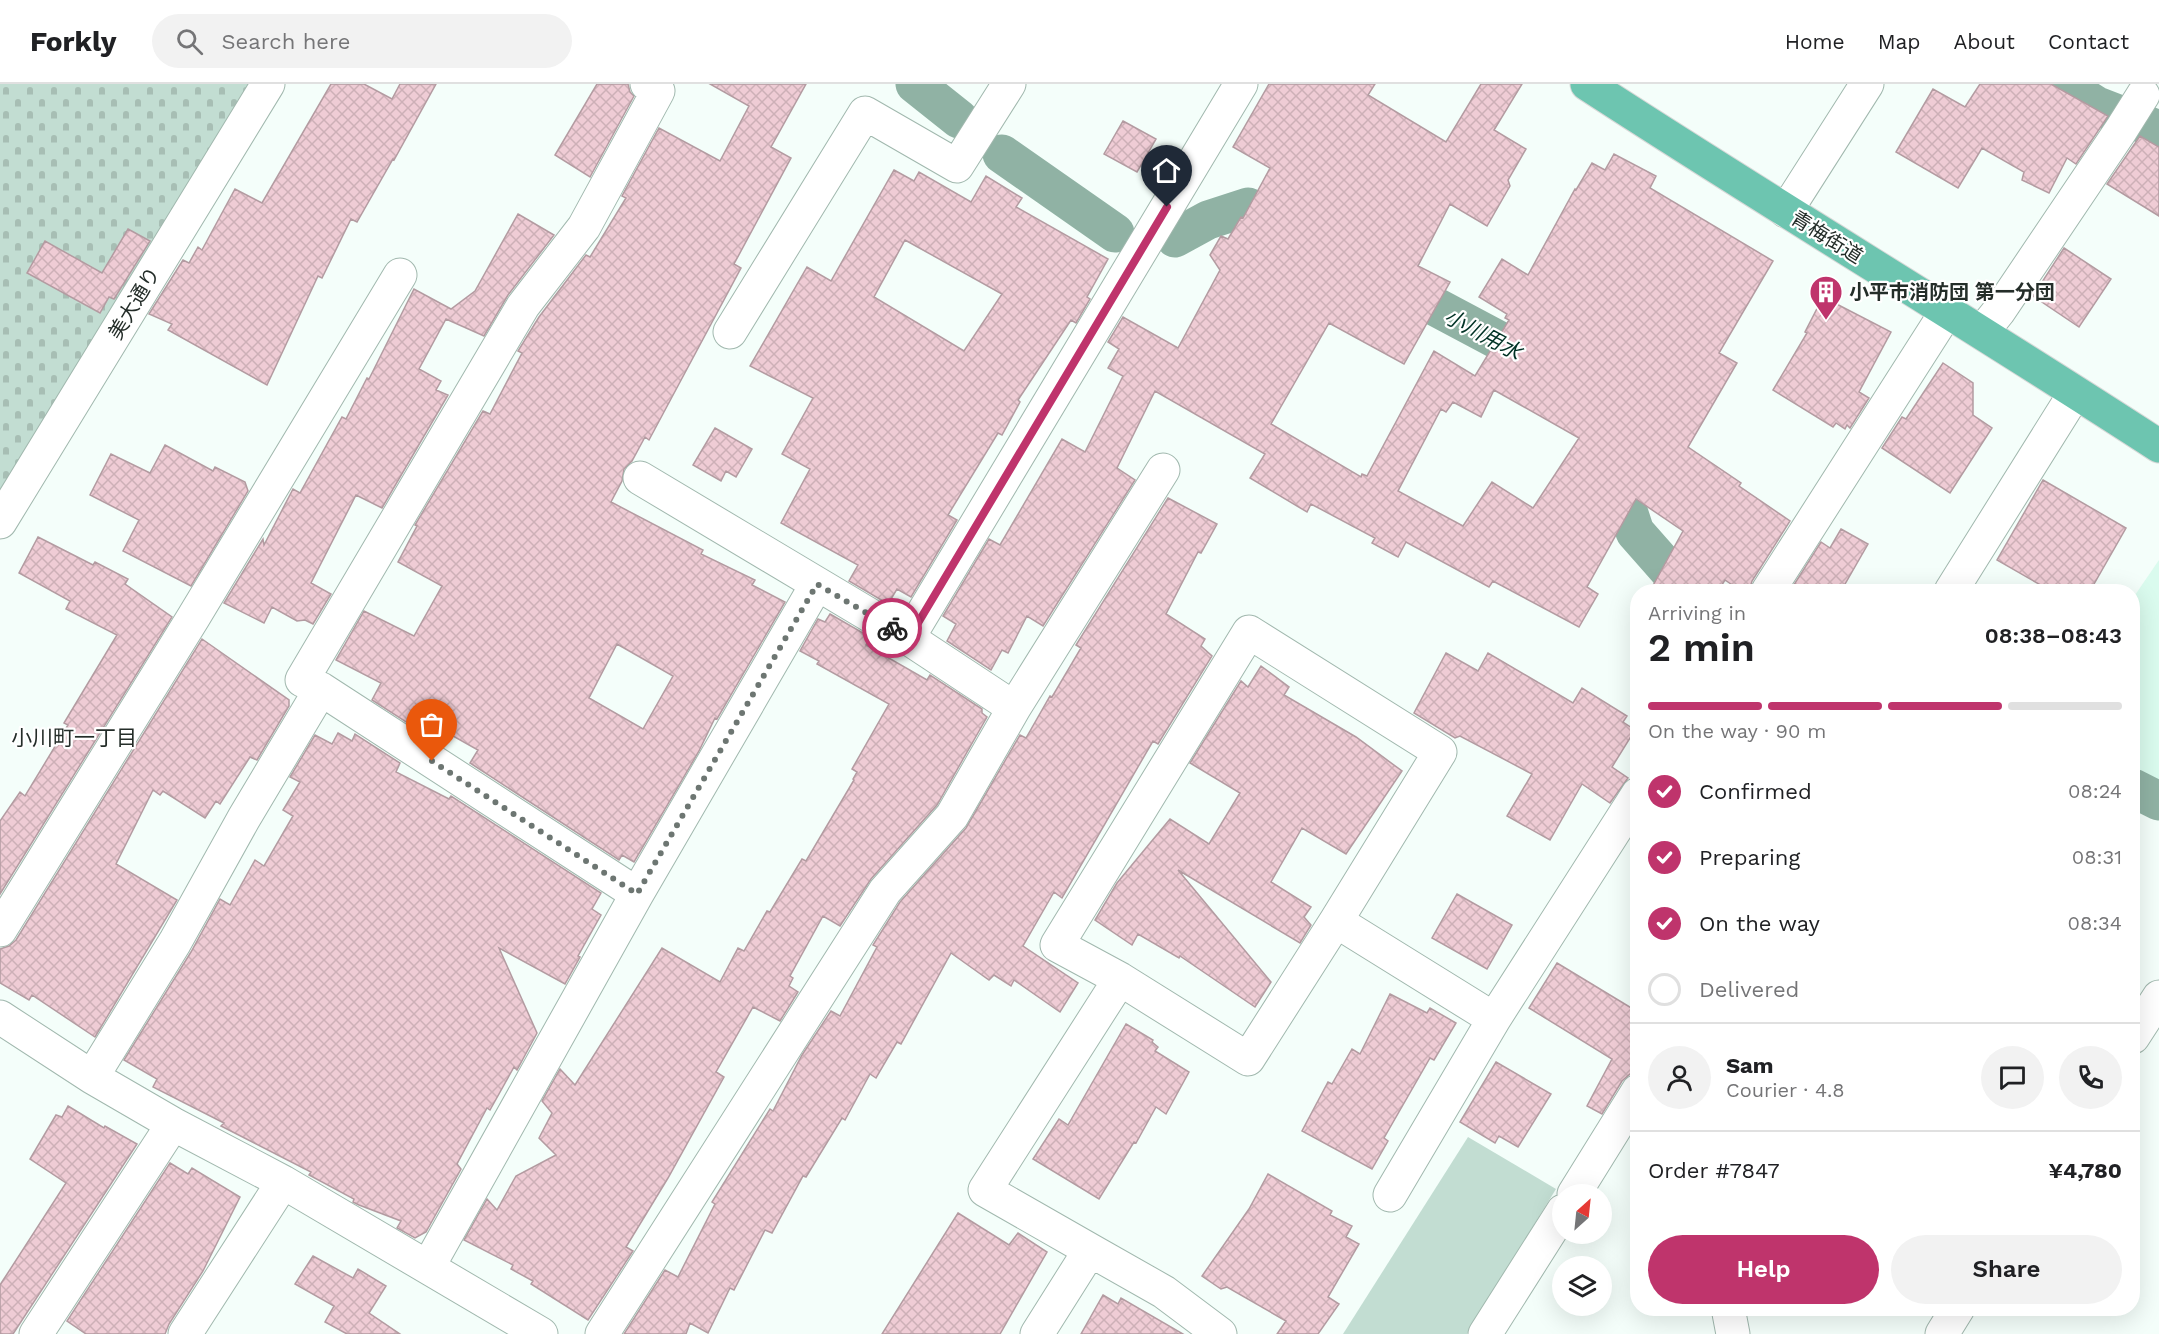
<!DOCTYPE html>
<html lang="en">
<head>
<meta charset="utf-8">
<style>
  body { margin:0; font-family:"Work Sans","Noto Sans JP",sans-serif; background:#f2f2f2; color:#202124; height:100vh; display:flex; flex-direction:column; font-size:22px; white-space:nowrap }
  * { box-sizing:border-box; margin:0 }
  p { font-size:20px; color:#757577 }
  .icon { flex:none; width:33px; height:33px; fill:none; stroke:currentColor; stroke-width:2; stroke-linecap:round; stroke-linejoin:round }
  .map { position:relative; flex:1; overflow:hidden }
  .details { position:absolute; left:1630px; top:500px; width:510px; height:732px; display:flex; flex-direction:column; background:#fff; border-radius:24px; box-shadow:0 6px 24px #0002 }
  .details>* { flex:none }
  .needle { width:39px; rotate:27deg }
  .buttons { position:absolute; left:1552px; top:1100px; display:grid; gap:12px }
  .buttons a { display:grid; place-items:center; width:60px; height:60px; border-radius:50%; background:#fff; box-shadow:0 6px 24px #0002; font-size:30px }
  .pin { position:absolute; display:grid; place-items:center; width:51px; height:51px; color:#fff; margin:-62px -26px; border-radius:50% 50% 50% 0; rotate:-45deg; box-shadow:0 0 6px #0007 }
  .pin .icon { rotate:45deg }
  .courier { position:absolute; display:grid; place-items:center; width:60px; height:60px; margin:-30px; border:4px solid #bf346c; border-radius:50%; background:#fff; color:#222; box-shadow:0 2px 8px #0007 }
  .headline em { font-style:normal; font-weight:600 }
  .headline div { display:flex; flex-direction:column-reverse }
  .headline { display:flex; align-items:center; justify-content:space-between; height:102px; padding:0 18px }
  h1 { font-size:39px; font-weight:600; line-height:45px }
  .bar { display:grid; grid-template-columns:repeat(4,1fr); gap:9px 6px; align-content:center; height:72px; padding:0 18px }
  .bar i { height:8px; border-radius:4px; background:#e0e0e0 }
  .bar .active { background:#bf346c }
  .bar p { grid-column:span 4 }
  .line { display:flex; align-items:center; gap:15px; padding:0 18px; border-top:2px solid #e0e0e0 }
  .line div { flex:1 }
  .round { display:grid; place-items:center; flex:none; width:63px; height:63px; border-radius:32px; background:#f2f2f2 }
  ol { padding:0 18px; list-style:none }
  li { display:flex; align-items:center; gap:18px; height:66px }
  li p { margin-inline-start:auto }
  li .icon { padding:6px; border-radius:50%; background:#bf346c; color:#fff; stroke-width:4 }
  li:last-child { color:#757577 }
  li i { width:33px; height:33px; border:3px solid #e0e0e0; border-radius:50% }
  .action { display:flex; gap:12px; margin-top:auto; padding:12px 18px }
  .action a { flex:1; height:69px; border-radius:36px; background:#bf346c; color:#fff; font-size:24px; font-weight:600; line-height:69px; text-align:center }
  .action a+a { background:#f2f2f2; color:#202124 }
  header { display:flex; align-items:center; gap:36px; box-sizing:border-box; height:84px; padding:0 30px; background:#fff; border-bottom:2px solid #e0e0e0 }
  header strong { font-size:28px }
  nav { display:flex; gap:33px; margin-inline-start:auto; font-size:21px }
  .search { width:420px; height:54px; background:#f2f2f2; display:flex; align-items:center; gap:15px; box-sizing:border-box; padding:0 21px; border-radius:33px; color:#757577; font-size:22px }
  .map>svg:first-child { display:block }
  .built { fill:#dafbee }
  .green { fill:#c2ddd2 }
  .cemetery { fill:url(#cemetery-stones) }
  .lines { fill:none; stroke-linecap:round; stroke-linejoin:round }
  .canal { stroke:#90b2a4; stroke-width:39 }
  .building { fill:url(#building-cross-hatch); stroke:#b39ba1; stroke-width:1.5; fill-rule:evenodd }
  .minor-casing { stroke:#a1b8ae; stroke-width:35 }
  .tertiary-casing { stroke:#a1b8ae; stroke-width:35 }
  .primary-casing { stroke:#d8d9d8; stroke-width:35 }
  .minor { stroke:#fff; stroke-width:33 }
  .tertiary { stroke:#fff; stroke-width:33 }
  .primary { stroke:#6dc5b0; stroke-width:33 }
  .done { stroke:#6d7672; stroke-width:6; stroke-dasharray:0 10.8 }
  .route { stroke:#bf346c; stroke-width:8 }
  .labels { text-anchor:middle; dominant-baseline:central; stroke-width:4.5; stroke-linejoin:round; paint-order:stroke }
  .street-label { font-size:20px; fill:#242d29; stroke:#fff }
  .poi-label { font-size:20px; font-weight:bold; fill:#242d29; stroke:#fff; text-anchor:start }
  .water-label { font-size:21px; font-style:italic; fill:#003225; stroke:#fff }
  .neighbourhood-label { font-size:21px; fill:#242d29; stroke:#fff }
</style>
</head>
<body>
<header>
<strong>Forkly</strong>
<div class="search"><svg class="icon" aria-label="search" viewBox="0 0 24 24"><circle cx="10" cy="10" r="6"/><path d="M15 15l6 6"/></svg>Search here</div>
<nav><a>Home</a><a>Map</a><a>About</a><a>Contact</a></nav>
</header>
<div class="map">
<svg width="2159" height="1250" viewBox="0 0 2159 1250">
  <defs>
    <pattern id="cemetery-stones" width="16" height="16" patternUnits="userSpaceOnUse" patternTransform="scale(1.5)"><rect width="16" height="16" fill="#c2ddd2"/><path d="M2 7V4a2 2 0 0 1 4 0v3zM10 15v-3a2 2 0 0 1 4 0v3z" fill="#a7beb4"/></pattern>
    <pattern id="building-cross-hatch" width="8" height="8" patternUnits="userSpaceOnUse" patternTransform="scale(1.5)"><rect width="8" height="8" fill="#efccd5"/><path d="M0 0l8 8M0 8l8-8" fill="none" stroke="#cdb0b7"/></pattern>
  </defs>
  <rect width="100%" height="100%" fill="#f4fefa"/>
  <path class="built" d="M2159,476V699L2133,687V514Z"/>
  <path class="green" d="M1468,1053L1556,1105L1467,1250H1343Z"/>
  <path class="cemetery" d="M0,0H252L0,411Z"/>
  <g class="lines">
    <path class="canal" d="M915,0L959,35
      M2062,0L2097,22L2159,46
      M1002,70L1115,149
      M1175,154L1208,136L1248,123L1294,148
      M1389,198L1543,280
      M1612,378L1635,448L1687,507
      M2133,704L2159,717"/>
  </g>
  <path class="building" d="M331,0H364L392,15L400,0H436L394,76L393,75L357,138L351,135L322,194L318,192L267,301L168,246L172,240L149,230L183,176L189,179L198,163L202,166L235,105L262,119Z
    M597,0H628L630,8L634,12L590,93L555,71Z
    M710,0H806L771,63L791,74L734,180L741,184L649,356L645,353L632,377L624,385L622,397L611,418L703,466L701,470L755,496L752,501L785,518L717,635L715,634L699,667L634,778L622,771L619,776L470,679L478,666L423,635L417,645L372,616L381,599L336,576L364,527L414,552L442,502L398,478L417,442L415,441L483,327L490,330L522,269L518,267L539,233L586,171L590,173L626,114L622,112L659,44L720,77L749,22ZM617,560L673,592L643,645L589,614Z
    M1269,0H1375L1368,11L1446,58L1481,0H1522L1494,46L1526,65L1508,96L1510,102L1487,142L1450,120L1418,182L1450,198L1404,280L1329,239L1271,340L1361,393L1362,390L1367,392L1434,267L1475,292L1509,236L1505,234L1507,230L1479,213L1502,175L1528,191L1575,105L1576,106L1592,79L1605,86L1614,70L1656,92L1650,104L1773,177L1719,269L1737,279L1688,363L1741,399L1739,402L1790,437L1752,497L1749,507H1741L1725,496L1718,507H1650L1683,447L1636,415L1587,503L1598,510L1579,543L1493,497L1489,503L1406,458L1398,473L1372,459L1375,454L1311,420L1307,428L1250,394L1265,370L1155,307L1117,384L1135,396L1043,542L1027,532L1008,569L1002,566L991,586L947,557L956,540L943,532L989,455L1000,461L1062,355L1085,368L1123,292L1108,284L1119,265L1108,258L1123,233L1178,264L1220,186L1210,171L1221,152L1228,155L1241,133L1243,134L1270,84L1233,63ZM1494,306L1579,354L1533,424L1492,398L1463,442L1398,407L1441,325L1446,328L1453,318L1481,333Z
    M1980,0H2051L2108,32L2076,80L2067,74L2049,109L2022,96L2024,88L1982,64L1958,104L1896,68L1933,5L1965,23Z
    M1123,37L1156,55L1137,88L1104,70Z
    M2140,52L2159,63V132L2107,100Z
    M894,86L914,97L919,88L971,118L986,92L1022,114L1016,123L1108,175L1087,213L1090,215L1076,239L1071,236L1018,316L1020,318L1002,351L998,349L948,431L957,436L911,513L897,505L888,520L849,497L858,481L781,439L810,385L782,370L813,314L750,282L807,183L831,197ZM905,156L1002,210L964,267L874,213Z
    M518,130L554,151L508,211L484,252L446,235L419,285L441,297L436,306L448,311L382,424L356,411L311,499L331,510L313,540L305,536L297,537L272,523L264,539L224,519L263,455L264,461L293,405L300,409L342,333L346,335L367,294L369,295L414,205L451,225L475,207Z
    M128,145L150,157L114,215L109,213L100,229L27,189L45,157L102,189Z
    M2064,164L2111,195L2079,243L2033,212Z
    M1823,213L1891,248L1859,308L1869,314L1850,344L1847,341L1845,345L1836,339L1833,343L1773,306L1807,249L1805,248Z
    M1943,279L1973,299V331L1992,344L1950,409L1882,364L1902,333L1906,335Z
    M715,344L752,365L736,393L726,387L721,397L693,381Z
    M165,361L213,387L215,383L245,398L248,407L191,502L123,467L139,436L90,411L111,370L150,389Z
    M2043,396L2126,444L2090,507H2051L1997,476Z
    M1168,414L1217,440L1201,469L1198,468L1166,530L1205,555L1201,562L1212,572L1158,660L1153,657L1062,814L1054,808L1023,862L1078,899L1060,928L1014,896L1011,902L994,891L989,896L951,869L901,960L897,958L876,994L870,990L845,1036L842,1034L806,1093L803,1092L772,1149L765,1146L734,1206L730,1204L708,1249L690,1239L686,1250H624L665,1186L678,1193L715,1120L712,1118L770,1025L773,1027L802,971L831,927L840,932L877,863L873,861L900,818L966,744L1020,651L1026,654L1050,612L1052,613L1081,564L1076,561Z
    M1841,445L1868,460L1841,507H1790L1821,458L1830,464Z
    M38,453L93,481L95,478L128,495L125,500L172,533L0,810V737L20,708L25,712L68,641L64,639L117,551L66,525L70,517L19,489Z
    M830,530L870,553L866,561L927,596L930,591L982,625V629L987,633L937,721L871,795L840,842L823,832L790,892L793,894L789,902L798,908L780,937L753,923L716,988L724,993L668,1094L626,1163L633,1167L588,1236L531,1200L533,1197L511,1185L513,1181L464,1156L487,1115L497,1126L516,1092L556,1071L539,1054L552,1029L542,1017L560,985L575,1001L662,864L720,898L738,864L744,867L767,827L770,828L802,775L806,777L854,696L853,695L857,688L852,685L889,620L817,580L819,577L800,567L818,535L825,538Z
    M202,555L289,616V622L257,676L250,673L220,720L216,717L205,734L163,707L160,711L153,706L116,780L177,816L95,953L32,911L29,916L0,899V865L9,862L16,856Z
    M1446,569L1478,587L1488,569L1573,619L1582,604L1627,632L1623,638L1635,646L1612,683L1628,694L1610,719L1582,700L1550,756L1507,732L1532,690L1460,652L1455,654L1414,629Z
    M1261,582L1289,603L1284,611L1356,653L1402,687L1346,770L1302,744L1271,798L1311,823L1304,833L1311,841L1300,859L1178,786L1271,898L1255,923L1180,872L1179,874L1138,850L1132,861L1095,836L1117,799L1170,735L1209,760L1240,709L1190,679L1241,597L1248,603Z
    M338,649L352,657L355,650L400,679L396,688L449,715L451,712L601,809L592,825L601,831L578,872L580,873L565,900L499,864L537,949L517,986L514,983L490,1026L487,1024L457,1080L461,1085L426,1148L415,1154L397,1144L401,1137L359,1121L353,1118L354,1115L309,1091L311,1088L221,1042L224,1039L153,1003L157,995L124,976L191,868L220,815L230,821L255,776L264,782L293,732L283,726L300,698L290,693L315,651L332,660Z
    M1457,810L1512,841L1487,885L1432,854Z
    M1557,879L1638,928V988L1630,990L1622,997L1602,1030L1587,1022L1612,975L1529,924Z
    M1390,910L1427,929L1430,924L1456,939L1434,976L1430,974L1384,1054L1388,1057L1372,1085L1302,1047L1328,998L1332,1000L1352,965L1360,970Z
    M1126,940L1153,956L1152,958L1158,963L1155,967L1189,988L1166,1030L1156,1023L1136,1059L1134,1058L1099,1115L1033,1075L1059,1035L1068,1041Z
    M1496,978L1551,1010L1518,1063L1499,1052L1495,1059L1460,1038Z
    M68,1022L104,1044L105,1042L137,1060L13,1250H0V1201L66,1099L30,1075L56,1031L62,1033Z
    M170,1079L188,1090L192,1084L240,1113L203,1187L169,1240L165,1250H86L67,1237Z
    M1268,1090L1332,1127L1330,1131L1352,1142L1346,1153L1359,1160L1328,1213L1339,1220L1318,1250H1277L1286,1237L1227,1203L1221,1205L1202,1192L1249,1125Z
    M958,1129L1009,1161L1018,1149L1047,1168L1000,1250H882Z
    M313,1172L353,1194L358,1185L386,1202L369,1229L400,1250H347L325,1238L334,1222L295,1200Z
    M1103,1211L1118,1220L1121,1214L1183,1250H1081Z"/>
  <g class="lines">
    <g class="minor-casing">
      <path id="minor" d="M730,248L865,29L957,82L1009,0
        M1982,248L1999,227L2121,46L2143,11
        M640,394L908,554L1014,624L1163,386
        M1768,507L1947,227
        M1951,507L2075,309
        M1249,548L1440,668L1336,837L1248,975L1120,895L1057,861Z
        M908,554L1241,0
        M637,810L321,605L302,596L523,222L584,143L658,7L647,0
        M1336,837L1494,935
        M0,846L193,534L400,191
        M0,933L92,993L173,1040L283,1098L541,1250
        M2133,953L2159,913
        M92,993L175,858L244,734L321,605
        M1574,1110L1638,1007
        M1390,1111L1494,935L1638,710
        M1090,1166L985,1106L1120,895
        M428,1183L637,810L817,500
        M1728,1224L1733,1250
        M36,1250L173,1040
        M185,1250L283,1098
        M602,1250L885,807L952,732L1014,624
        M1037,1250L1090,1166L1164,1208L1220,1250
        M1485,1250L1563,1127
        M1942,1250L1958,1224"/>
    </g>
    <g class="tertiary-casing">
      <path id="tertiary" d="M1786,127L1867,0
        M0,438L268,0"/>
    </g>
    <g class="primary-casing">
      <path id="primary" d="M1587,0C1776,123 1970,239 2159,362"/>
    </g>
    <use href="#minor" class="minor"/>
    <use href="#tertiary" class="tertiary"/>
    <use href="#primary" class="primary"/>
  </g>
  <g class="lines">
    <path class="done" d="M432,677L637,810L817,500L892,544"/>
    <path class="route" d="M892,544L909,554L1167,123"/>
  </g>
  <defs>
    <g id="building-pin" transform="scale(1.725)"><path d="M0 17L-7.5 6A9.5 9.5 0 1 1 7.5 6Z" fill="#bf346c" stroke="#fff"/><path d="M-4-6H4V6H1V3H-1V6H-4ZM-2.5-4.3h1.7v1.8h-1.7ZM.8-4.3h1.7v1.8H.8ZM-2.5-1h1.7V.8h-1.7ZM.8-1h1.7V.8H.8Z" fill="#fff"/></g>
  </defs>
  <g fill-rule="evenodd">
    <use href="#building-pin" x="1826" y="208"/>
  </g>
  <g class="labels">
    <g class="street-label">
      <text transform="translate(1827 153) rotate(32)">青梅街道</text>
      <text transform="translate(134 219) rotate(-59)">美大通り</text>
    </g>
    <g class="poi-label">
      <text x="1849" y="208">小平市消防団 第一分団</text>
    </g>
    <g class="water-label">
      <text transform="translate(1483 250) rotate(28)">小川用水</text>
    </g>
    <g class="neighbourhood-label">
      <text x="74" y="653">小川町一丁目</text>
    </g>
  </g>
</svg>
<div class="buttons">
<a><svg class="needle" viewBox="-14 -14 28 28"><path d="M0-13l5 13h-10z" fill="#e53935"/><path d="M0 13l5-13h-10z" fill="#757577"/></svg></a>
<a><svg class="icon" aria-label="layers" viewBox="0 0 24 24"><path d="M12 4l9 5-9 5-9-5zM3 14l9 5 9-5"/></svg></a>
</div>
<div class="pin" style="left:432px;top:677px;background:#ea580c"><svg class="icon" aria-label="bag" viewBox="0 0 24 24"><path d="M5 8h14l-1 12H6zM9 8a3 3 0 0 1 6 0"/></svg></div>
<div class="pin" style="left:1167px;top:123px;background:#1f2937"><svg class="icon" aria-label="home" viewBox="0 0 24 24"><path d="M3 11l9-7 9 7M6 9v11h12V9"/></svg></div>
<div class="courier" style="left:892px;top:544px"><svg class="icon" aria-label="bike" viewBox="0 0 24 24"><circle cx="6" cy="16" r="4"/><circle cx="18" cy="16" r="4"/><path d="M6 16l4-8h5l3 8M10 8l3 8H6M13 5h3"/></svg></div>
<section class="details">
<div class="headline"><div><h1>2 min</h1><p>Arriving in</p></div><em>08:38–08:43</em></div>
<div class="bar"><i class="active"></i><i class="active"></i><i class="active"></i><i></i><p>On the way · 90 m</p></div>
<ol>
<li><svg class="icon" aria-label="check" viewBox="0 0 24 24"><path d="M5 12l5 5 9-10"/></svg>Confirmed<p>08:24</p></li>
<li><svg class="icon" aria-label="check" viewBox="0 0 24 24"><path d="M5 12l5 5 9-10"/></svg>Preparing<p>08:31</p></li>
<li><svg class="icon" aria-label="check" viewBox="0 0 24 24"><path d="M5 12l5 5 9-10"/></svg>On the way<p>08:34</p></li>
<li><i></i>Delivered</li>
</ol>
<div class="line" style="height:108px"><a class="round"><svg class="icon" aria-label="person" viewBox="0 0 24 24"><circle cx="12" cy="8" r="4"/><path d="M4 21q1-7 8-7t8 7"/></svg></a><div><b>Sam</b><p>Courier · 4.8</p></div><a class="round"><svg class="icon" aria-label="chat" viewBox="0 0 24 24"><path d="M4 5h16v11H9l-5 4z"/></svg></a><a class="round"><svg class="icon" aria-label="phone" viewBox="0 0 24 24"><path d="M5 4h4l2 5-3 2q2 4 5 5l2-3 5 2v4C11 20 4 13 5 4z"/></svg></a></div>
<div class="line" style="height:78px"><div>Order #7847</div><b>¥4,780</b></div>
<div class="action"><a>Help</a><a>Share</a></div>
</section>
</div>
</body>
</html>
